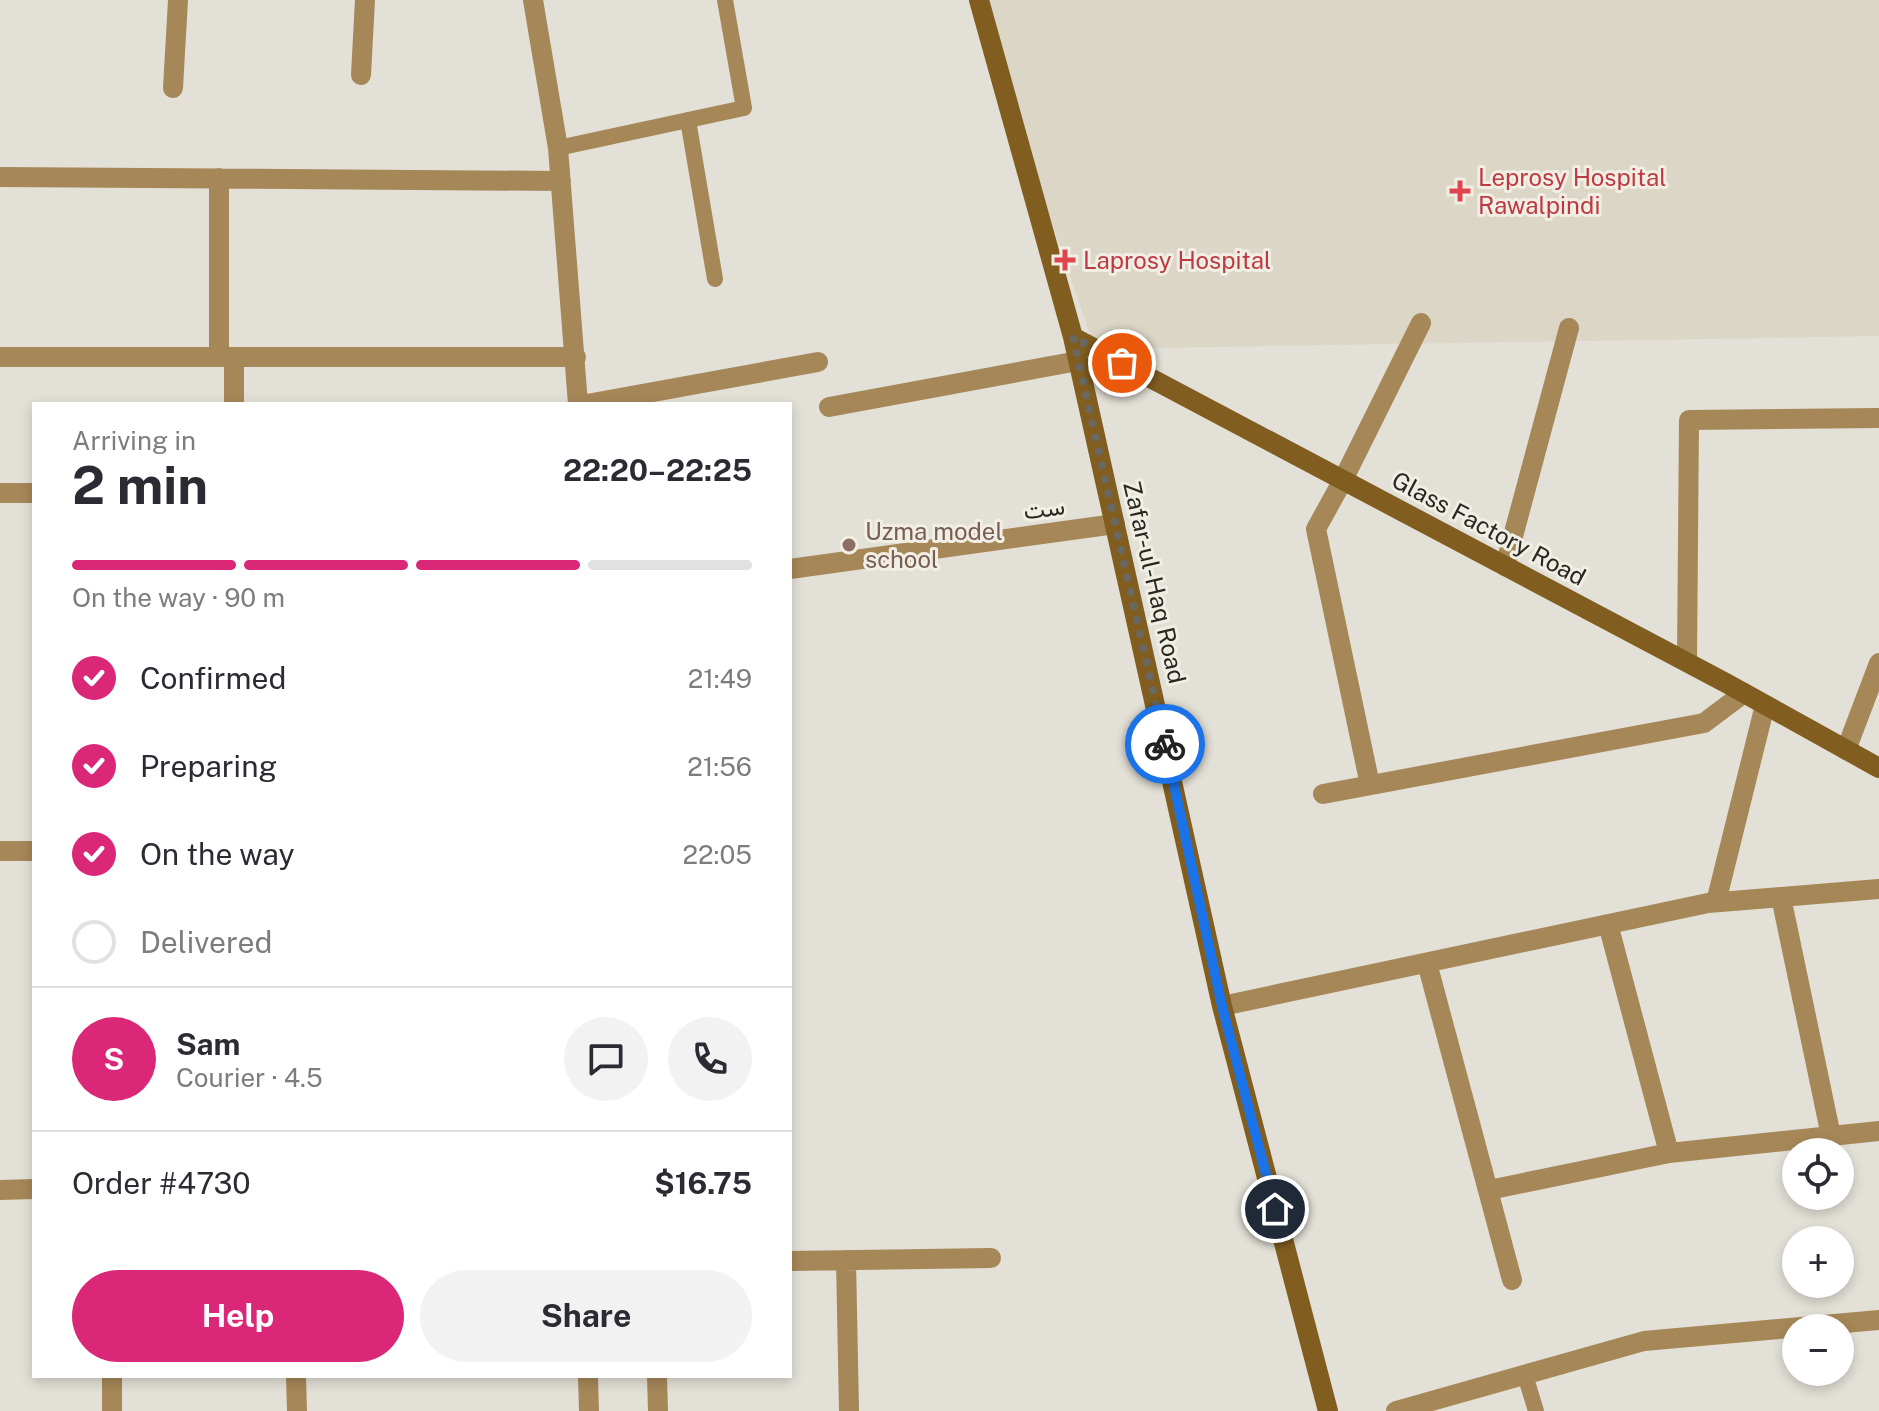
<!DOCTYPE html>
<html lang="en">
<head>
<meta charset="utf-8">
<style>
  body { margin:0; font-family:"Public Sans",Vazirmatn,sans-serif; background:#f2f2f3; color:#2b2b33; height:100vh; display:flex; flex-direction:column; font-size:30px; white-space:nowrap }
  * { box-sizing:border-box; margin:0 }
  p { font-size:26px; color:#7c7c81 }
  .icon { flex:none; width:44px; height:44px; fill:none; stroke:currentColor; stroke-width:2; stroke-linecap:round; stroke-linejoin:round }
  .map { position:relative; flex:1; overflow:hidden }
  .drawer { position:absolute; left:32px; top:402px; width:760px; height:976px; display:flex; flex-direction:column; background:#fff; border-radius:0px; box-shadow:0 4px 12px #0003 }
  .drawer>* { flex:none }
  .fabs { position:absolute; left:1782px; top:1138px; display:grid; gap:16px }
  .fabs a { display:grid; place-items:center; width:72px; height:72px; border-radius:50%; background:#fff; box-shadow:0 4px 12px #0003; font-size:40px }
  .pin { position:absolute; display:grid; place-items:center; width:68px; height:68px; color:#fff; margin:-34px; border:4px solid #fff; border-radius:50%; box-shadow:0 2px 8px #0007 }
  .courier { position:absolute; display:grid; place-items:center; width:80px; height:80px; margin:-40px; border:6px solid #1a73e8; border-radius:50%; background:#fff; color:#222; box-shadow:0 2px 10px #0007 }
  .overview em { font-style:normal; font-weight:700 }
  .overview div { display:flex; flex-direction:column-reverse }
  .overview { display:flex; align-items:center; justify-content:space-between; height:136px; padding:0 40px }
  h1 { font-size:52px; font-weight:700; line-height:60px }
  .bar { display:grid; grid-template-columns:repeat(4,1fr); gap:12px 8px; align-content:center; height:96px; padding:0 40px }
  .bar i { height:10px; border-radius:6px; background:#e1e1e2 }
  .bar .on { background:#db2777 }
  .bar p { grid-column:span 4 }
  .line { display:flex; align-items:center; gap:20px; padding:0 40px; border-top:2px solid #e1e1e2 }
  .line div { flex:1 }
  .round { display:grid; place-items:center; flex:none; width:84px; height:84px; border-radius:42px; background:#f2f2f3 }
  ol { padding:0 40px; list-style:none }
  li { display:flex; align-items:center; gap:24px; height:88px }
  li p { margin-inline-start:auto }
  li .icon { padding:8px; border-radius:50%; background:#db2777; color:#fff; stroke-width:4 }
  li:last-child { color:#7c7c81 }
  li i { width:44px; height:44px; border:4px solid #e1e1e2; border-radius:50% }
  .primary-button { display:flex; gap:16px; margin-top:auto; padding:16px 40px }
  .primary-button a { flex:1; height:92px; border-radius:48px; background:#db2777; color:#fff; font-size:32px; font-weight:700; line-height:92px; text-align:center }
  .primary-button a+a { background:#f2f2f3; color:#2b2b33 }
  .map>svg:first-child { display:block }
  .built { fill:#dbd6c6 }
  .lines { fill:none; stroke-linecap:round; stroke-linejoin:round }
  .lane { stroke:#a68758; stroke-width:16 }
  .street { stroke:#a68758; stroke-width:20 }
  .secondary { stroke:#815e20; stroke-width:20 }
  .done { stroke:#696863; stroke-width:8; stroke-dasharray:0 14.4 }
  .route { stroke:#1a73e8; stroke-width:10 }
  .health-dot { fill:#e0444e; stroke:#f1eee4; stroke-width:3 }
  .education-dot { fill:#8d6e63; stroke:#f1eee4; stroke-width:3 }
  .labels { text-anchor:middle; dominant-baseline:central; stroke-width:6; stroke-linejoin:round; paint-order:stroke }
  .health-label { font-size:24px; fill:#be3a42; stroke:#f1eee4; text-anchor:start }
  .street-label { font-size:24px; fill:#282724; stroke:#f1eee4 }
  .education-label { font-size:24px; fill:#785e54; stroke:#f1eee4; text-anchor:start }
</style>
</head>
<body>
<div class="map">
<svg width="1879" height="1411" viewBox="0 0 1879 1411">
  <rect width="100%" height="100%" fill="#e3e0d7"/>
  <path class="built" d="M979,0H1879V336L1095,349L992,47Z"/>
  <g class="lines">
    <path class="lane" d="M688,120L715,279
      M558,148L744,108L725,0
      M1525,1375L1536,1411"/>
    <path class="street" d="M533,0L558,148L578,404
      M361,75L365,0
      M173,88L178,0
      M0,177L561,181
      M0,357H576
      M219,357V178
      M234,357V404
      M587,404L818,362
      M829,407L1078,361
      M0,493H34
      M1505,566L1569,328
      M790,569L1115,524
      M1687,662L1689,420L1879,418
      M1846,750L1879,663
      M1370,785L1316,529L1343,480L1421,323
      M1323,794L1704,723L1744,693
      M0,851H34
      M1781,897L1831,1136
      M1716,902L1765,705
      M1608,924L1669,1153
      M1427,963L1512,1280
      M1222,1006L1708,903L1879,889
      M0,1190L34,1189
      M1489,1190L1669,1153L1879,1131
      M846,1260L849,1411
      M790,1261L991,1258
      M112,1376V1411
      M296,1376L297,1411
      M588,1376L589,1411
      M657,1376L658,1411
      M1396,1411L1644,1341L1879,1320"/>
    <path class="secondary" d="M979,0L1073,337L1222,1006L1328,1411
      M1073,337L1726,683L1879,768"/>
  </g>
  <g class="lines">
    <path class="done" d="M1122,363L1073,337L1165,744"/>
    <path class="route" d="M1165,744L1222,1006L1275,1209"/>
  </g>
  <g class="health-dot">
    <path d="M1456 179h8v8h8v8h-8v8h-8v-8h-8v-8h8z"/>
    <path d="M1061 248h8v8h8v8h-8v8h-8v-8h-8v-8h8z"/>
  </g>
  <circle class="education-dot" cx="849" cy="545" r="8"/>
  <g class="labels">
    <g class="health-label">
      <text x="1478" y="177">Leprosy Hospital<tspan x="1478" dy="28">Rawalpindi</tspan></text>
      <text x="1083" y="260">Laprosy Hospital</text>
    </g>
    <g class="street-label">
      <text transform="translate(1044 508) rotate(-8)">ست</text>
      <text transform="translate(1489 528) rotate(28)">Glass Factory Road</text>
      <text transform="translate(1155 582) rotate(77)">Zafar-ul-Haq Road</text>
    </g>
    <g class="education-label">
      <text x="865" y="531">Uzma model<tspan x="865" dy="28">school</tspan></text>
    </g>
  </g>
</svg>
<div class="fabs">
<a><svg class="icon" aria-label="locate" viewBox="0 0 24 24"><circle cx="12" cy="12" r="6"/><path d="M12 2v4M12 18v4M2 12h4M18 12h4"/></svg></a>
<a>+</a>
<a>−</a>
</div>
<div class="pin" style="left:1122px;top:363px;background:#ea580c"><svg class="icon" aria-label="bag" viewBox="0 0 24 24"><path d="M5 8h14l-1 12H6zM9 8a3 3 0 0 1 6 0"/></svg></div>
<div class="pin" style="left:1275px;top:1209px;background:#1f2937"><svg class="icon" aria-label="home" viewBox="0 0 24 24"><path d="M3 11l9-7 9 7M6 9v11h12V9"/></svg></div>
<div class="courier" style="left:1165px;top:744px"><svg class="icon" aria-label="bike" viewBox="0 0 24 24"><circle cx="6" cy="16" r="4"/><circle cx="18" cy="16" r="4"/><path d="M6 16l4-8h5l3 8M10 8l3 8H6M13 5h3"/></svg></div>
<section class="drawer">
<div class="overview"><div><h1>2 min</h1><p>Arriving in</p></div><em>22:20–22:25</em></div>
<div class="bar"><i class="on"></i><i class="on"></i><i class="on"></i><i></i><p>On the way · 90 m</p></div>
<ol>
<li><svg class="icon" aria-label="check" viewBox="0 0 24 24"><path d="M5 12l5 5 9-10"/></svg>Confirmed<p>21:49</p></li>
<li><svg class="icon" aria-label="check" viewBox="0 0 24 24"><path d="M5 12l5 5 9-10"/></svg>Preparing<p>21:56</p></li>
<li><svg class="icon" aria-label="check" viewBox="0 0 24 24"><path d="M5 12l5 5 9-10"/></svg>On the way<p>22:05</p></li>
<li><i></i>Delivered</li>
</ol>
<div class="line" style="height:144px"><b class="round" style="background:#db2777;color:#fff">S</b><div><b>Sam</b><p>Courier · 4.5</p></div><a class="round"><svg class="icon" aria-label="chat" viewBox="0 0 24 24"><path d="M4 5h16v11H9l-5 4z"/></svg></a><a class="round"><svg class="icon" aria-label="phone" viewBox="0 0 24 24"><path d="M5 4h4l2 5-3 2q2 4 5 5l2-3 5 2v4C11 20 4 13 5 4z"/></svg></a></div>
<div class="line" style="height:104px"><div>Order #4730</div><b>$16.75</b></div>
<div class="primary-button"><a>Help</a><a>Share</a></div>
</section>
</div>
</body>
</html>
